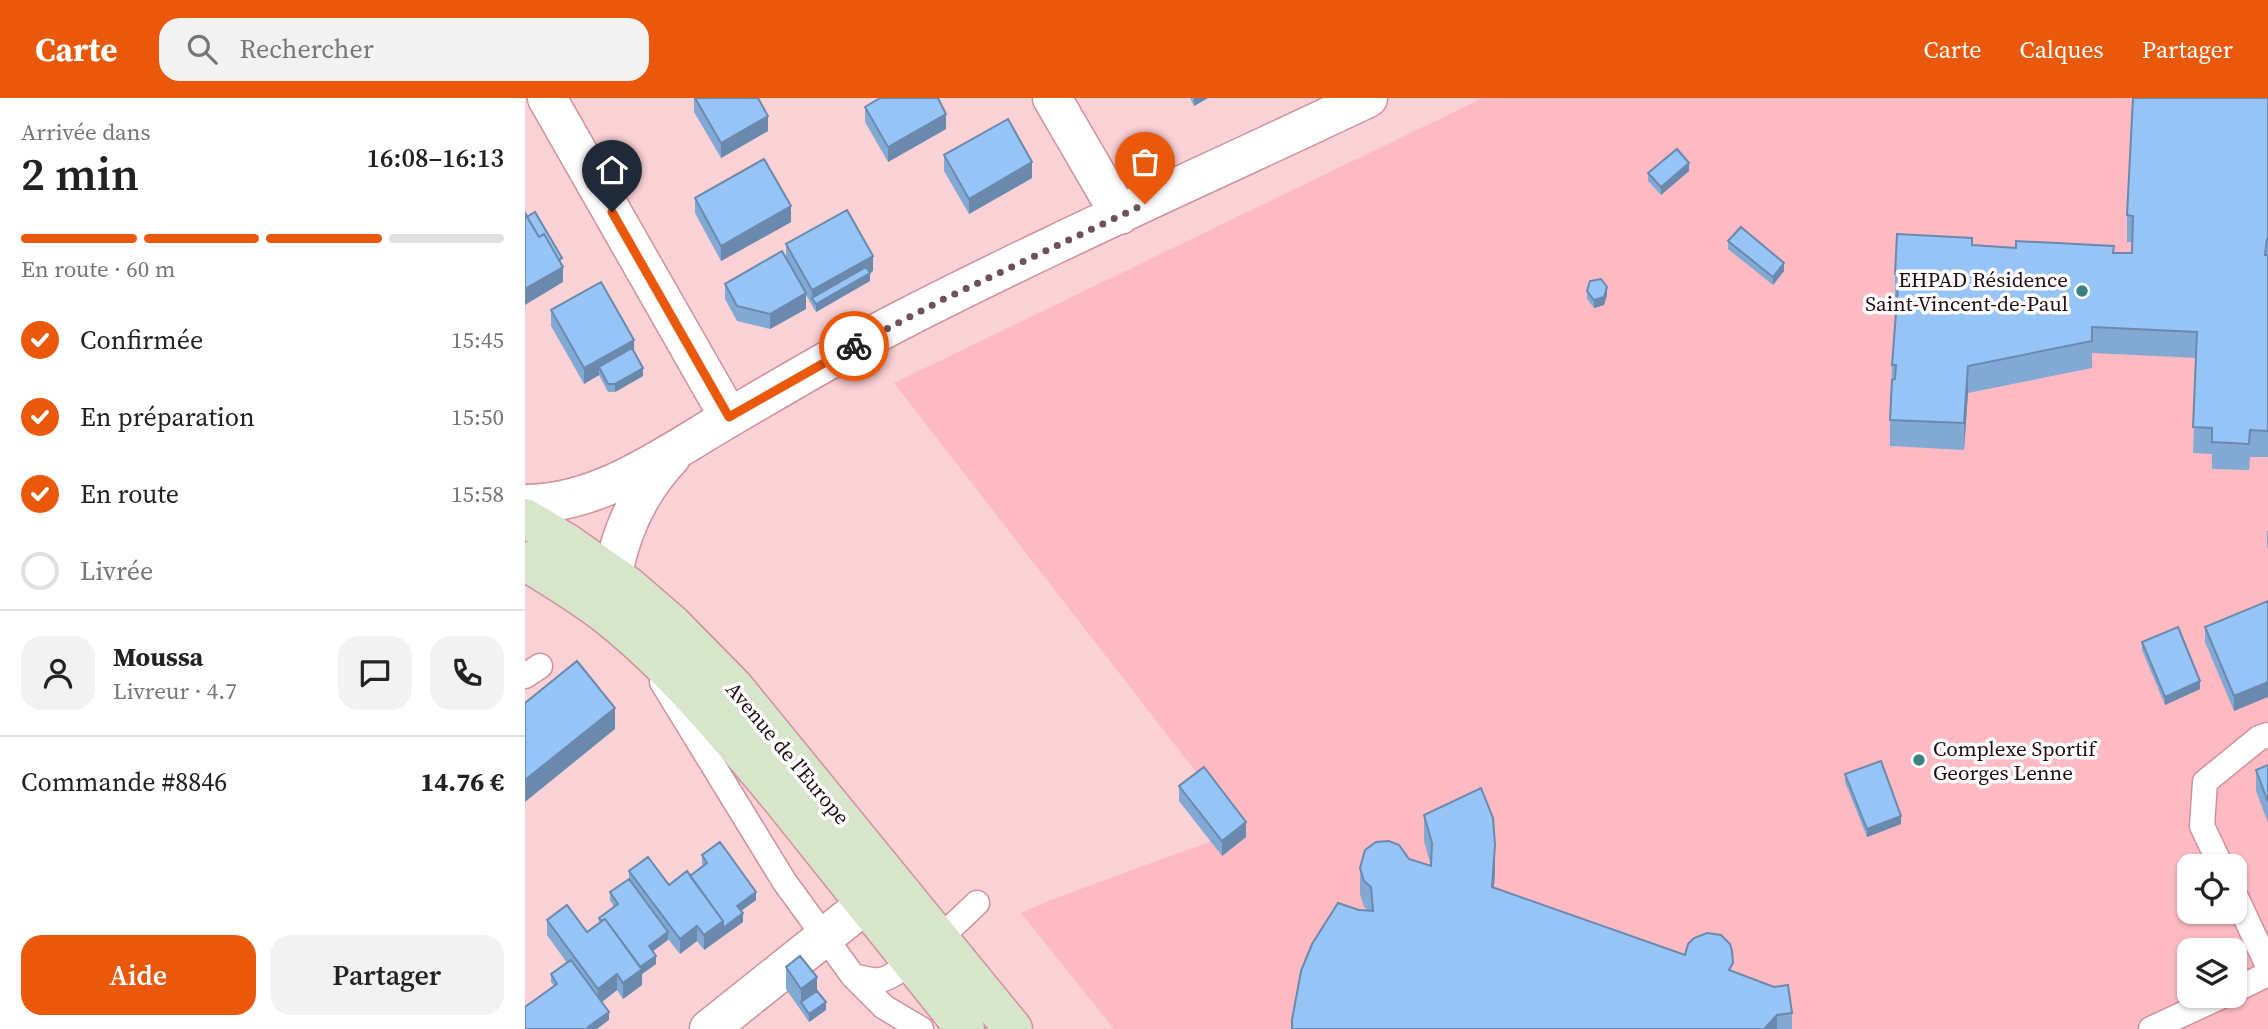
<!DOCTYPE html>
<html lang="fr">
<head>
<meta charset="utf-8">
<style>
  body { margin:0; font-family:"Source Serif 4",serif; background:#f2f2f2; color:#222; height:100vh; display:flex; flex-direction:column; font-size:26px; white-space:nowrap }
  * { box-sizing:border-box; margin:0 }
  p { font-size:23px; color:#767676 }
  .icon { flex:none; width:38px; height:38px; fill:none; stroke:currentColor; stroke-width:2; stroke-linecap:round; stroke-linejoin:round }
  .map { position:relative; flex:1; overflow:hidden }
  .side { display:flex; flex-direction:column; background:#fff; width:525px }
  .side>* { flex:none }
  .buttons { position:absolute; left:1652px; top:756px; display:grid; gap:14px }
  .buttons a { display:grid; place-items:center; width:70px; height:70px; border-radius:14px; background:#fff; box-shadow:0 2px 5px #0004; font-size:35px }
  .pin { position:absolute; display:grid; place-items:center; width:60px; height:60px; color:#fff; margin:-72px -30px; border-radius:50% 50% 50% 0; rotate:-45deg; box-shadow:0 0 7px #0007 }
  .pin .icon { rotate:45deg }
  .courier { position:absolute; display:grid; place-items:center; width:70px; height:70px; margin:-35px; border:5px solid #ea580c; border-radius:50%; background:#fff; color:#222; box-shadow:0 2px 9px #0007 }
  .overview em { font-style:normal; font-weight:600 }
  .overview div { display:flex; flex-direction:column-reverse }
  .overview { display:flex; align-items:center; justify-content:space-between; height:119px; padding:0 21px }
  h1 { font-size:46px; font-weight:600; line-height:52px }
  .bar { display:grid; grid-template-columns:repeat(4,1fr); gap:10px 7px; align-content:center; height:84px; padding:0 21px }
  .bar i { height:9px; border-radius:5px; background:#e0e0e0 }
  .bar .current { background:#ea580c }
  .bar p { grid-column:span 4 }
  .line { display:flex; align-items:center; gap:18px; padding:0 21px; border-top:2px solid #e0e0e0 }
  .line div { flex:1 }
  .round { display:grid; place-items:center; flex:none; width:74px; height:74px; border-radius:21px; background:#f2f2f2 }
  ol { padding:0 21px; list-style:none }
  li { display:flex; align-items:center; gap:21px; height:77px }
  li p { margin-inline-start:auto }
  li .icon { padding:7px; border-radius:50%; background:#ea580c; color:#fff; stroke-width:4 }
  li:last-child { color:#767676 }
  li i { width:38px; height:38px; border:4px solid #e0e0e0; border-radius:50% }
  .button { display:flex; gap:14px; margin-top:auto; padding:14px 21px }
  .button a { flex:1; height:80px; border-radius:21px; background:#ea580c; color:#fff; font-size:28px; font-weight:600; line-height:80px; text-align:center }
  .button a+a { background:#f2f2f2; color:#222 }
  header { display:flex; align-items:center; gap:42px; box-sizing:border-box; height:98px; padding:0 35px; background:#ea580c; color:#fff }
  header strong { font-size:33px }
  nav { display:flex; gap:38px; margin-inline-start:auto; font-size:24px }
  .search { width:490px; height:63px; background:#f2f2f2; display:flex; align-items:center; gap:18px; box-sizing:border-box; padding:0 24px; border-radius:21px; color:#767676; font-size:26px }
  main { display:flex; flex:1; min-height:0 }
  .map>svg:first-child { display:block }
  .green { fill:#febac2; fill-rule:evenodd }
  .lines { fill:none; stroke-linecap:round; stroke-linejoin:round }
  .lane-casing { stroke:#d19198; stroke-width:27 }
  .street-casing { stroke:#d19198; stroke-width:41 }
  .secondary-casing { stroke:#d19198; stroke-width:41 }
  .lane { stroke:#fff; stroke-width:24 }
  .street { stroke:#fff; stroke-width:38 }
  .secondary { stroke:#d7e5ca; stroke-width:38 }
  .wall { fill:#82a9d4 }
  .shaded-wall { fill:#6a89ad }
  .building { fill:#97c4f7; stroke:#6a89ad; stroke-width:2 }
  .done { stroke:#6f5256; stroke-width:7; stroke-dasharray:0 12.6 }
  .route { stroke:#ea580c; stroke-width:9 }
  .poi-dot { fill:#3a827f; stroke:#fefefe; stroke-width:2.5 }
  .labels { text-anchor:middle; dominant-baseline:central; stroke-width:7; stroke-linejoin:round; paint-order:stroke }
  .poi-label { font-size:21px; fill:#240d11; stroke:#fefefe; text-anchor:end }
  .street-label { font-size:21px; fill:#240d11; stroke:#fefefe }
</style>
</head>
<body>
<header>
<strong>Carte</strong>
<div class="search"><svg class="icon" aria-label="search" viewBox="0 0 24 24"><circle cx="10" cy="10" r="6"/><path d="M15 15l6 6"/></svg>Rechercher</div>
<nav><a>Carte</a><a>Calques</a><a>Partager</a></nav>
</header>
<main>
<section class="side">
<div class="overview"><div><h1>2 min</h1><p>Arrivée dans</p></div><em>16:08–16:13</em></div>
<div class="bar"><i class="current"></i><i class="current"></i><i class="current"></i><i></i><p>En route · 60 m</p></div>
<ol>
<li><svg class="icon" aria-label="check" viewBox="0 0 24 24"><path d="M5 12l5 5 9-10"/></svg>Confirmée<p>15:45</p></li>
<li><svg class="icon" aria-label="check" viewBox="0 0 24 24"><path d="M5 12l5 5 9-10"/></svg>En préparation<p>15:50</p></li>
<li><svg class="icon" aria-label="check" viewBox="0 0 24 24"><path d="M5 12l5 5 9-10"/></svg>En route<p>15:58</p></li>
<li><i></i>Livrée</li>
</ol>
<div class="line" style="height:126px"><a class="round"><svg class="icon" aria-label="person" viewBox="0 0 24 24"><circle cx="12" cy="8" r="4"/><path d="M4 21q1-7 8-7t8 7"/></svg></a><div><b>Moussa</b><p>Livreur · 4.7</p></div><a class="round"><svg class="icon" aria-label="chat" viewBox="0 0 24 24"><path d="M4 5h16v11H9l-5 4z"/></svg></a><a class="round"><svg class="icon" aria-label="phone" viewBox="0 0 24 24"><path d="M5 4h4l2 5-3 2q2 4 5 5l2-3 5 2v4C11 20 4 13 5 4z"/></svg></a></div>
<div class="line" style="height:91px"><div>Commande #8846</div><b>14.76 €</b></div>
<div class="button"><a>Aide</a><a>Partager</a></div>
</section>
<div class="map">
<svg width="1743" height="931" viewBox="0 0 1743 931">
  <rect width="100%" height="100%" fill="#fad1d5"/>
  <path class="green" d="M958,0H1743V931H589L496,815L523,803L716,732L369,285ZM1664,768H1710V814H1664ZM1664,852H1710V898H1664Z"/>
  <g class="lines">
    <g class="lane-casing">
      <path id="lane" d="M0,578L15,568
        M137,584L259,783L328,878C336,880 346,883 355,882C376,879 434,822 452,805
        M1696,768L1677,728L1680,684L1734,640L1743,637
        M1710,797L1743,868
        M328,878L359,909L396,931
        M1710,892L1743,876
        M1626,931L1697,898"/>
    </g>
    <g class="street-casing">
      <path id="street" d="M22,0L204,319
        M527,0L595,117
        M0,406C77,406 143,355 207,318C260,287 314,255 369,226C524,146 685,75 843,0
        M88,476C96,432 115,392 146,359
        M184,931L367,785"/>
    </g>
    <g class="secondary-casing">
      <path id="secondary" d="M0,420L42,445L103,488L147,526L209,589L488,931
        M0,463C28,481 58,498 84,519C150,572 204,638 258,703C319,779 379,855 440,931"/>
    </g>
    <use href="#lane" class="lane"/>
    <use href="#street" class="street"/>
    <use href="#secondary" class="secondary"/>
  </g>
  <path class="wall" d="M169,0H170L243,33L196,60L169,14Z
    M665,0H683L669,8Z
    M1743,0V359H1725L1724,372L1687,371V356L1668,355L1671,260L1567,255V270L1443,295L1439,352L1365,348V322L1367,267L1372,202H1370V176L1447,147L1607,155V144H1602V117Z
    M340,9L421,31L363,64L340,24Z
    M419,57L507,80L444,116L419,73Z
    M1164,73L1136,97L1123,83V75Z
    M170,100L266,124L196,163L170,115Z
    M1203,143L1259,173L1248,187L1203,151Z
    M261,146L348,173L345,175V183L291,214L281,197V211L245,231L212,223L200,201V186L261,160Z
    M1062,193L1082,197L1079,207L1069,210L1062,201Z
    M26,212L109,254L118,278L90,294H83L74,277L59,286L26,228Z
    M1743,432V452L1742,448V433Z
    M1743,503L1709,613L1680,544V529Z
    M1617,544L1675,591L1640,607L1617,552Z
    M1743,667V725L1731,693V672Z
    M1320,676L1376,726L1342,739L1320,684Z
    M654,688L721,739L697,758L654,703Z
    M899,717L970,773L969,790L1208,874L1267,915V931H767L834,812L843,813L839,809L835,796V770L884,761L906,768L899,743Z
    M177,757L231,802L216,813L218,824L179,852L172,843L155,856L143,841L128,853L131,866L117,876V887L98,901L92,892L77,904L84,922L29,888L26,884V876L42,865L22,837V822L62,834L74,825V820L89,809L85,802V794L104,781V773L144,787L165,778L178,768L177,765Z
    M261,869L292,893L301,912L284,924L261,891Z"/>
  <path class="shaded-wall" d="M669,0H683L669,8Z
    M421,16V31L363,64V49Z
    M243,18V33L196,60V45Z
    M507,64V80L444,116V101Z
    M1164,65V73L1136,97V89Z
    M266,108V124L196,163V148Z
    M348,158V173L290,206L287,200V208V192Z
    M1259,165V173L1248,187V179Z
    M38,169V184L0,207V191Z
    M345,175V183L291,214V206Z
    M1082,189V197L1079,207L1069,210V202Z
    M281,195V211L245,231V216Z
    M109,242V257L74,269V277L59,286V270Z
    M1443,268V295L1439,352V325Z
    M118,270V278L90,294V286Z
    M1675,583V591L1640,607V599Z
    M1743,584V599L1709,613V598Z
    M90,610V631L0,704V682Z
    M1376,718V726L1342,739V731Z
    M721,724V739L697,758V743Z
    M970,747V773L967,815V789Z
    M231,794V802L212,816V808Z
    M218,815V824L179,852V837L198,823Z
    M172,828V843L155,856V841Z
    M143,834V842L124,856V848Z
    M131,858V866L117,876V887L98,901V885L112,872Z
    M92,876V892L73,907V891Z
    M292,879V901L276,904V912V891Z
    M301,904V912L284,924V916Z
    M84,914V922L72,931H63V929Z
    M1252,917V931H1239Z"/>
  <path class="building" d="M170,0H233L243,18L196,45Z
    M355,0H413L421,16L363,49L340,9Z
    M1608,0H1743V141H1742L1740,157H1743V333L1725,332L1724,346L1687,344V330L1668,329L1672,234L1567,229V243L1443,268L1439,325L1365,322L1367,282L1370,281L1371,267H1367L1374,176H1370L1372,136L1447,140V147L1491,150V143L1589,148L1588,155H1607L1608,118L1602,117Z
    M483,21L507,64L444,101L419,57Z
    M1152,51L1164,65L1136,89L1123,75Z
    M239,61L266,108L196,148L170,100Z
    M322,112L348,158L287,192L261,146Z
    M10,114L37,160L34,162L19,136L14,139L2,119Z
    M0,115L14,139L19,136L38,169L0,191Z
    M1216,129L1259,165L1248,179L1203,143Z
    M257,153L281,195L245,216L212,208L200,186Z
    M341,169L345,175L291,206L287,200Z
    M1076,181L1082,189L1079,199L1069,202L1062,193L1065,183Z
    M76,184L109,242L59,270L26,212Z
    M107,250L118,270L90,286H83L74,269Z
    M1743,503V584L1709,598L1680,529Z
    M1653,529L1675,583L1640,599L1617,544Z
    M52,563L90,610L0,682V605Z
    M1356,663L1376,718L1342,731L1320,676Z
    M1743,667V704L1731,672Z
    M679,669L721,724L697,743L654,688Z
    M956,690L968,720L970,747L967,789L1160,857L1163,846L1169,840L1182,835L1196,837L1205,846L1207,853L1208,865L1204,872L1249,889L1263,887L1267,915L1252,917L1239,931H767V922L776,873L787,846L813,805L834,812L848,813L846,789L839,783L835,770L840,752L851,744L864,743L874,747L884,761L906,768L907,745L899,717Z
    M195,744L231,794L212,808L218,815L198,830V823L165,778L182,765L177,757Z
    M123,759L144,787L162,773L198,823L179,837L172,828L155,841L104,773Z
    M104,781L143,834L124,848L131,858L115,869L80,821L76,823L74,820L93,806L85,794Z
    M42,807L62,834L80,821L117,871L98,885L92,876L73,891L22,822Z
    M275,858L292,879L276,891L261,869Z
    M46,862L84,914L63,929L64,931H0V909L32,886L26,876Z
    M292,893L301,904L284,916L276,904Z"/>
  <g class="lines">
    <path class="done" d="M329,248L419,201L620,106"/>
    <path class="route" d="M87,114L204,319L329,248"/>
  </g>
  <g class="poi-dot">
    <circle cx="1557" cy="193" r="7"/>
    <circle cx="1394" cy="662" r="7"/>
  </g>
  <g class="labels">
    <g class="poi-label">
      <text x="1543" y="181">EHPAD Résidence<tspan x="1543" dy="24">Saint-Vincent-de-Paul</tspan></text>
      <text x="1408" y="650" text-anchor="start">Complexe Sportif<tspan x="1408" dy="24">Georges Lenne</tspan></text>
    </g>
    <g class="street-label">
      <text transform="translate(263 655) rotate(50)">Avenue de l'Europe</text>
    </g>
  </g>
</svg>
<div class="buttons">
<a><svg class="icon" aria-label="locate" viewBox="0 0 24 24"><circle cx="12" cy="12" r="6"/><path d="M12 2v4M12 18v4M2 12h4M18 12h4"/></svg></a>
<a><svg class="icon" aria-label="layers" viewBox="0 0 24 24"><path d="M12 4l9 5-9 5-9-5zM3 14l9 5 9-5"/></svg></a>
</div>
<div class="pin" style="left:620px;top:106px;background:#ea580c"><svg class="icon" aria-label="bag" viewBox="0 0 24 24"><path d="M5 8h14l-1 12H6zM9 8a3 3 0 0 1 6 0"/></svg></div>
<div class="pin" style="left:87px;top:114px;background:#1f2937"><svg class="icon" aria-label="home" viewBox="0 0 24 24"><path d="M3 11l9-7 9 7M6 9v11h12V9"/></svg></div>
<div class="courier" style="left:329px;top:248px"><svg class="icon" aria-label="bike" viewBox="0 0 24 24"><circle cx="6" cy="16" r="4"/><circle cx="18" cy="16" r="4"/><path d="M6 16l4-8h5l3 8M10 8l3 8H6M13 5h3"/></svg></div>
</div>
</main>
</body>
</html>
